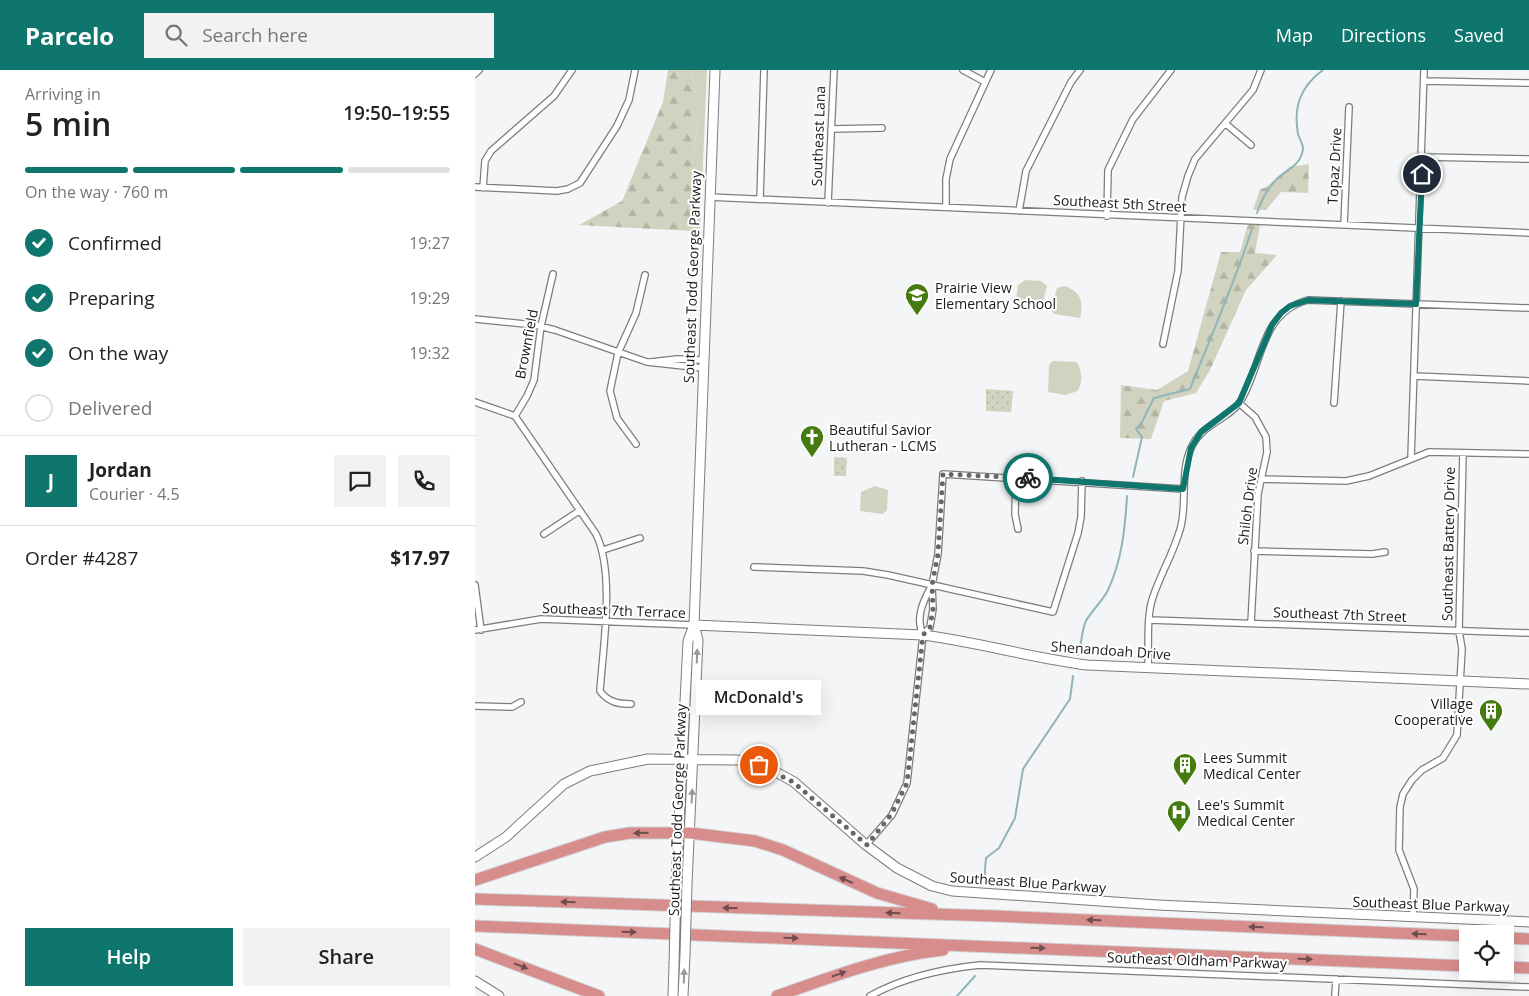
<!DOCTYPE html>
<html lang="en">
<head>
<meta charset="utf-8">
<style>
  body { margin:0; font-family:"Open Sans",sans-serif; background:#f2f2f2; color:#222; height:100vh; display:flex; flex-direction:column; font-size:19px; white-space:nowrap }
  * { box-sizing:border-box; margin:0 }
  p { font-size:16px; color:#767676 }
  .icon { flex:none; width:28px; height:28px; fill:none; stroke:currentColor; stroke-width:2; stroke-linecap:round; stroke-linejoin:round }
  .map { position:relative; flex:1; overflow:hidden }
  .details { display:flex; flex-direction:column; background:#fff; width:475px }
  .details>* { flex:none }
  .controls { position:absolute; left:984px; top:855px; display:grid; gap:10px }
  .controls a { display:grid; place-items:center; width:55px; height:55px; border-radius:0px; background:#fff; box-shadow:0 5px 20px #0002; font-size:25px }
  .pin { position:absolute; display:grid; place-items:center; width:42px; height:42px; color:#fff; margin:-21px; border:2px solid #fff; border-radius:50%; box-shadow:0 1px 5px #0007 }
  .courier { position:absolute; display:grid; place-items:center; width:50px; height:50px; margin:-25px; border:4px solid #0f766e; border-radius:50%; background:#fff; color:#222; box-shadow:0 1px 6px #0007 }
  .bubble { position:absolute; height:35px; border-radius:0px; background:#fff; box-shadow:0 5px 20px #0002; font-size:16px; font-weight:600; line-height:35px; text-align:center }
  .overview em { font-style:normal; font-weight:600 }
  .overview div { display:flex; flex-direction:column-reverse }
  .overview { display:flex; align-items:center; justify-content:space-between; height:85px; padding:0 25px }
  h1 { font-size:32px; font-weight:600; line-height:38px }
  .bar { display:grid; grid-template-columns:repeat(4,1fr); gap:8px 5px; align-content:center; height:60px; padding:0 25px }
  .bar i { height:6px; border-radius:4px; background:#e0e0e0 }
  .bar .on { background:#0f766e }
  .bar p { grid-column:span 4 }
  .line { display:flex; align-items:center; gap:12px; padding:0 25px; border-top:1px solid #e0e0e0 }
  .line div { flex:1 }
  .round { display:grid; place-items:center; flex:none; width:52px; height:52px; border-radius:0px; background:#f2f2f2 }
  ol { padding:0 25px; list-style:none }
  li { display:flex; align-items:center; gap:15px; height:55px }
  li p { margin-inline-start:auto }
  li .icon { padding:5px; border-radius:50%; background:#0f766e; color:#fff; stroke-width:4 }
  li:last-child { color:#767676 }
  li i { width:28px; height:28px; border:2px solid #e0e0e0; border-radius:50% }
  .button { display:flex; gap:10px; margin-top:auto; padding:10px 25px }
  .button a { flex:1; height:58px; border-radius:0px; background:#0f766e; color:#fff; font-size:20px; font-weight:600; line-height:58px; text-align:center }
  .button a+a { background:#f2f2f2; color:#222 }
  header { display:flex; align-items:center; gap:30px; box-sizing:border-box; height:70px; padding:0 25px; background:#0f766e; color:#fff }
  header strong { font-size:24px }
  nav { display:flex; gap:28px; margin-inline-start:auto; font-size:18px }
  .search { width:350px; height:45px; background:#f2f2f2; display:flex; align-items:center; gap:12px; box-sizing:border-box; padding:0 18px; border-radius:0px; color:#767676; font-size:19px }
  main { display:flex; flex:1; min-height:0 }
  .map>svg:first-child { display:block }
  .grass { fill:#d1d3c0 }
  .forest { fill:url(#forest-firs) }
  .park { fill:url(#park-dots) }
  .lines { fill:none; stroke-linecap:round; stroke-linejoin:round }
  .stream { stroke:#8fb5b9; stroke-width:2 }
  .street-casing { stroke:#7c7d7e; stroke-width:8 }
  .secondary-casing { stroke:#7c7d7e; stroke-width:11 }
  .highway-casing { stroke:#d1d1d1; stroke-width:13 }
  .street { stroke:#fff; stroke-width:5.5 }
  .secondary { stroke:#fff; stroke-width:9 }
  .highway { stroke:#d88d8d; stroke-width:11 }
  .secondary-bridge-casing { stroke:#7c7d7e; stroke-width:11; stroke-linecap:butt }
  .secondary-bridge { stroke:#fff; stroke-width:9 }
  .oneway { fill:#989898 }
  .oneway2 { fill:#6f4d4e }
  .done { stroke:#666667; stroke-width:5; stroke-dasharray:0 9 }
  .route { stroke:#0f766e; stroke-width:6 }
  .labels { text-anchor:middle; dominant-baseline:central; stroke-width:4; stroke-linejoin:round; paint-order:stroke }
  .street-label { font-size:14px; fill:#19191a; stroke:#fff }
  .poi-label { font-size:14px; fill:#19191a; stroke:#fff; text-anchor:start }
</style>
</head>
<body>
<header>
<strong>Parcelo</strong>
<div class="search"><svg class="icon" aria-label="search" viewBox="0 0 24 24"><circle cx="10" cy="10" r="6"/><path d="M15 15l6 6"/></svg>Search here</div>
<nav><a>Map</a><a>Directions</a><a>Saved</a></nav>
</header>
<main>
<section class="details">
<div class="overview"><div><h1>5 min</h1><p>Arriving in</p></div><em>19:50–19:55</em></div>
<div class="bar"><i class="on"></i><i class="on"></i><i class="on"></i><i></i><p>On the way · 760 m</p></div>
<ol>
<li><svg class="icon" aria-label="check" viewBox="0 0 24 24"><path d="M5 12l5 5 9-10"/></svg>Confirmed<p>19:27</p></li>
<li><svg class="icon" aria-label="check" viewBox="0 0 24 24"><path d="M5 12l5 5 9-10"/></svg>Preparing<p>19:29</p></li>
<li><svg class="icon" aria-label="check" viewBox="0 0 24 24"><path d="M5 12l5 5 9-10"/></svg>On the way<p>19:32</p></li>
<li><i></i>Delivered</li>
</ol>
<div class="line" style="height:90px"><b class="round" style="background:#0f766e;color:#fff">J</b><div><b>Jordan</b><p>Courier · 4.5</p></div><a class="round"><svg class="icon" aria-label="chat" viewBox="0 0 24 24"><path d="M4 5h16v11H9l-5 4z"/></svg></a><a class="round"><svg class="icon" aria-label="phone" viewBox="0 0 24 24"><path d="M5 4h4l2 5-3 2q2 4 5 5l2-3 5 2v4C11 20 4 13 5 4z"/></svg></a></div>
<div class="line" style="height:65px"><div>Order #4287</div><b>$17.97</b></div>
<div class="button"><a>Help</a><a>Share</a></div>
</section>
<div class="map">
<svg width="1054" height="926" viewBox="0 0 1054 926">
  <defs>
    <pattern id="forest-firs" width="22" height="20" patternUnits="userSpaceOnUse" patternTransform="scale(1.25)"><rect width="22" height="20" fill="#d1d3c0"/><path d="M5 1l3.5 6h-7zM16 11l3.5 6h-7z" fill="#b3b5a4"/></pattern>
    <pattern id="park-dots" width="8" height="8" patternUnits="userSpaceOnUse" patternTransform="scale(1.25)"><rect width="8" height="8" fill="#d1d3c0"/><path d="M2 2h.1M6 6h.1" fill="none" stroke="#b3b5a4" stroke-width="1.8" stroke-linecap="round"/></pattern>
  </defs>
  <rect width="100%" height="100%" fill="#f4f5f7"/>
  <path class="grass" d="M217,0H232L225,162L216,161L217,95L224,41Z
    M550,210L566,211L572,216L567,235L561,238L541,229L543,215Z
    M590,216C606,222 609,232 605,248L579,244L576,239L582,218Z
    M578,291L602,292C607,303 608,310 603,321L590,325L573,322L574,295Z
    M400,416L413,420L412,440L408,444L385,441L386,422Z"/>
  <path class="forest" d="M193,0H217L224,41L217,95L216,161L104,155L147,131L188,32Z
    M834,94L833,123L806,122L791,140H778L785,119L790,118L814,97Z
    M773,154L785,155L780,183L802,185L771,220L735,300L721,323L689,331L676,369L645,368L646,315L682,320L713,301L746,182H765Z"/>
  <path class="park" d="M511,319L538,321L536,342L511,341Z
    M359,387L372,388L371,406H359Z"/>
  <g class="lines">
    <path class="stream" d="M782,143C786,131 792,119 801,110C811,100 827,95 828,78C828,74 824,68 823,64C818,36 826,16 848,0
      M658,407L667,367L661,359L667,352L679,328L715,319C736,266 759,214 777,159
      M603,585C607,575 606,561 611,551C617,540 627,532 633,520C647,490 650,459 652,426
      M509,811L511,788L524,778L540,748L548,699L595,629L598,606
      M482,926L500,906"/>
    <g class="street-casing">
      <path id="street" d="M488,0L510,12
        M0,4L4,0
        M949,11L1054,13
        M751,54L776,75
        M356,59L407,58
        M948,87L1054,89
        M0,117L82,121L93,119L105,113L142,56L154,30L160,0
        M8,118L10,91L16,81L79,26L97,0
        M234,127L1054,163
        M285,129L289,0
        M353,133L359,0
        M471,137V109L475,89L516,0
        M544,141L551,101L596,12L605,0
        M632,146L633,100L658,49L696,0
        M869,155L874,37
        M0,249L60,255L80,260L172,292L227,298
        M688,274L703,201L707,127L713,106L720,89L778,20L786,0
        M176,292L202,289L228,290
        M939,306L1054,311
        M0,332L40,346L121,464C140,503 128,577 125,621C133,632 143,634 156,634
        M764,333L780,347L791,367L792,382L783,424L776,553
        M859,333L866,231
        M40,346L52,326L59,310L66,256L78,204
        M161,374L142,348L135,321L143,283L161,243L170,205
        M936,389L949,0
        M541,407L540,444L543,459
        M786,409L871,411L894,406L954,382L1054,384
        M69,464L104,441
        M128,480L165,468
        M779,481L897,484L910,482
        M279,497L388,501L413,505L578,542L603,463L606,447L607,411
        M0,515L6,560
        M675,550L1054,563
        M0,560L66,549L219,555
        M448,565L455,557L458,539L457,515L463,484L468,404L708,419
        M673,598C674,578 671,546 678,527C686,503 700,480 706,456C712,431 705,402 716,378C727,353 753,350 765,332C788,295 784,243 833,230L1054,238
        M0,636L37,637L46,632
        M391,775L417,745L432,713L448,565C440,548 448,531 457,515
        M938,847L939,819L924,780L925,737L928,724L937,710L947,700L968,688L982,665L987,579L984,561L988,383
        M395,926C429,907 466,899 505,895L1054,917
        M860,926L861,909"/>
    </g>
    <g class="secondary-casing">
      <path id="secondary" d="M219,555L448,565C503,572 557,588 612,595L1054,614
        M0,787L31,767L89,714L115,701L173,689L263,690L299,701L319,712L391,775L422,798L457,816L477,821L683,835L1054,852
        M201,814L213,571L219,555
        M212,814L223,570L219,555L240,0
        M0,911L24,926
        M198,926L199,894
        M208,926L210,885"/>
    </g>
    <g class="highway-casing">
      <path id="highway" d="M0,810L130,767L155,763H215L280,771L308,780L402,823L457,839
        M0,829L519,846L992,866
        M0,856L992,896
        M1030,868L1054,869
        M0,879L124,926
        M1030,897L1054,898
        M302,926C356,907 410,886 468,880"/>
    </g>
    <use href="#street" class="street"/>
    <use href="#secondary" class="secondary"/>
    <use href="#highway" class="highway"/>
    <g class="secondary-bridge-casing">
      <path id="secondary-bridge" d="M210,885L212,814
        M199,894L201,814"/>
    </g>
    <use href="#secondary-bridge" class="secondary-bridge"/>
  </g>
  <defs><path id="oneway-solid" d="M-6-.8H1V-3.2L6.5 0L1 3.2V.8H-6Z" transform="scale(1.25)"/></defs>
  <g class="oneway">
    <use href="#oneway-solid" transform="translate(222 586) rotate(-88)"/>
    <use href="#oneway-solid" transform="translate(217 726) rotate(-87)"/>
    <use href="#oneway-solid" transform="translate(209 906) rotate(-88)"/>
  </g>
  <g class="oneway2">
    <use href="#oneway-solid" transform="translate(166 763) rotate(179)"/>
    <use href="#oneway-solid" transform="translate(371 810) rotate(-156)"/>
    <use href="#oneway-solid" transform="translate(93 832) rotate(-178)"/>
    <use href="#oneway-solid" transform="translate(255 838) rotate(-178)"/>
    <use href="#oneway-solid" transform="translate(418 843) rotate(-178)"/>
    <use href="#oneway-solid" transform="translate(619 850) rotate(-178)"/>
    <use href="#oneway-solid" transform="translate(781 857) rotate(-178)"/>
    <use href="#oneway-solid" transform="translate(154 862) rotate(2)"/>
    <use href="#oneway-solid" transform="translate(944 864) rotate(-178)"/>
    <use href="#oneway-solid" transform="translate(316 868) rotate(2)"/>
    <use href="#oneway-solid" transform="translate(563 878) rotate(2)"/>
    <use href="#oneway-solid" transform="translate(830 889) rotate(2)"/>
    <use href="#oneway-solid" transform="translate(46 896) rotate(21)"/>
    <use href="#oneway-solid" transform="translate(364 904) rotate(-19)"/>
  </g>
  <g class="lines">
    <path class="done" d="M284,695L318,712L392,775L416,745L432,713L448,565L455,557L458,539L457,515L463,484L468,404L553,408"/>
    <path class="route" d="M553,408L708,419L716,378L726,362L764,333L797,255L806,243L815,236L833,230L941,234L947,104"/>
  </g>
  <defs>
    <g id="school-pin" transform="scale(1.25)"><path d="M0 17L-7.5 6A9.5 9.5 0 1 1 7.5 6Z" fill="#467c0f" stroke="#fff"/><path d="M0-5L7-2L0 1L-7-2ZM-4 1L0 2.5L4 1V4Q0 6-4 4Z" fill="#fff"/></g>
    <g id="church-pin" transform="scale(1.25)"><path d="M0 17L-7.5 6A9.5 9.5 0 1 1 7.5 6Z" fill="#467c0f" stroke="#fff"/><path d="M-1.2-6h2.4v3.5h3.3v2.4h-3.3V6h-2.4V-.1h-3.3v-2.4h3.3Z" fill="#fff"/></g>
    <g id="building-pin" transform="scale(1.25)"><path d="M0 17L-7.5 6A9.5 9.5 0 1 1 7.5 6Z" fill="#467c0f" stroke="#fff"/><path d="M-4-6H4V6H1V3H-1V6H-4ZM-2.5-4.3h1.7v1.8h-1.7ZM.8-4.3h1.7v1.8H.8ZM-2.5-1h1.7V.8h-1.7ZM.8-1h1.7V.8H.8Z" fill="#fff"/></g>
    <g id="hospital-pin" transform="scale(1.25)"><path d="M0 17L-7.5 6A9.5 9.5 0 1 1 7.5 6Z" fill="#467c0f" stroke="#fff"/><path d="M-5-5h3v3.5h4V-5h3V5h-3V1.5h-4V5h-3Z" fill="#fff"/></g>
  </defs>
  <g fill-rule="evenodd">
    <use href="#school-pin" x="442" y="225"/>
    <use href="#church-pin" x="337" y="367"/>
    <use href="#building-pin" x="1016" y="641"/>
    <use href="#building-pin" x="710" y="695"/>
    <use href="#hospital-pin" x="704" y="742"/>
  </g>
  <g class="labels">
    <g class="street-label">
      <text transform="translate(343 66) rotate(-88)">Southeast Lana</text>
      <text transform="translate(859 96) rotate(-87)">Topaz Drive</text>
      <text transform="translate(645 133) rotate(3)">Southeast 5th Street</text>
      <text transform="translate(217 207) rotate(-88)">Southeast Todd George Parkway</text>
      <text transform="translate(51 274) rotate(-79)">Brownfield</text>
      <text transform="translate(772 436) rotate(-83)">Shiloh Drive</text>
      <text transform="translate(973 474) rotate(-89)">Southeast Battery Drive</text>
      <text transform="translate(139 540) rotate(2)">Southeast 7th Terrace</text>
      <text transform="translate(865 544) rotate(2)">Southeast 7th Street</text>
      <text transform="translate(636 580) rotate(4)">Shenandoah Drive</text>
      <text transform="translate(202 740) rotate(-88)">Southeast Todd George Parkway</text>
      <text transform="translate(553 812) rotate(4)">Southeast Blue Parkway</text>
      <text transform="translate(956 834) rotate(2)">Southeast Blue Parkway</text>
      <text transform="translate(722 890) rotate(2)">Southeast Oldham Parkway</text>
    </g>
    <g class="poi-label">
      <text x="460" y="217">Prairie View<tspan x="460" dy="16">Elementary School</tspan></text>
      <text x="354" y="359">Beautiful Savior<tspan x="354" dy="16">Lutheran - LCMS</tspan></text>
      <text x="998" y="633" text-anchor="end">Village<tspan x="998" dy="16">Cooperative</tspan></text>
      <text x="728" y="687">Lees Summit<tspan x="728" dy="16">Medical Center</tspan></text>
      <text x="722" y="734">Lee's Summit<tspan x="722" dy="16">Medical Center</tspan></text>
    </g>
  </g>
</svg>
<div class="controls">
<a><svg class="icon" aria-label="locate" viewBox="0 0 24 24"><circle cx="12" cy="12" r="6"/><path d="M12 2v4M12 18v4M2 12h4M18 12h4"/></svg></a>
</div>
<div class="pin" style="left:284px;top:695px;background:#ea580c"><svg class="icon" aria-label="bag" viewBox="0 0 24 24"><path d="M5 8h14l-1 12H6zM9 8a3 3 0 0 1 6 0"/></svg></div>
<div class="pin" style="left:947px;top:104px;background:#1f2937"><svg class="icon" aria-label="home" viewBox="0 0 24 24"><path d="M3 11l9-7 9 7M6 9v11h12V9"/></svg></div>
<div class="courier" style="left:553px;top:408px"><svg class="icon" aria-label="bike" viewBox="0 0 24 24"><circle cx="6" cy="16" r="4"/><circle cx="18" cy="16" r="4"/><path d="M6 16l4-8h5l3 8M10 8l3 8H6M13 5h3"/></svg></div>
<div class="bubble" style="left:221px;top:610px;width:125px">McDonald's</div>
</div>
</main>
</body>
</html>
